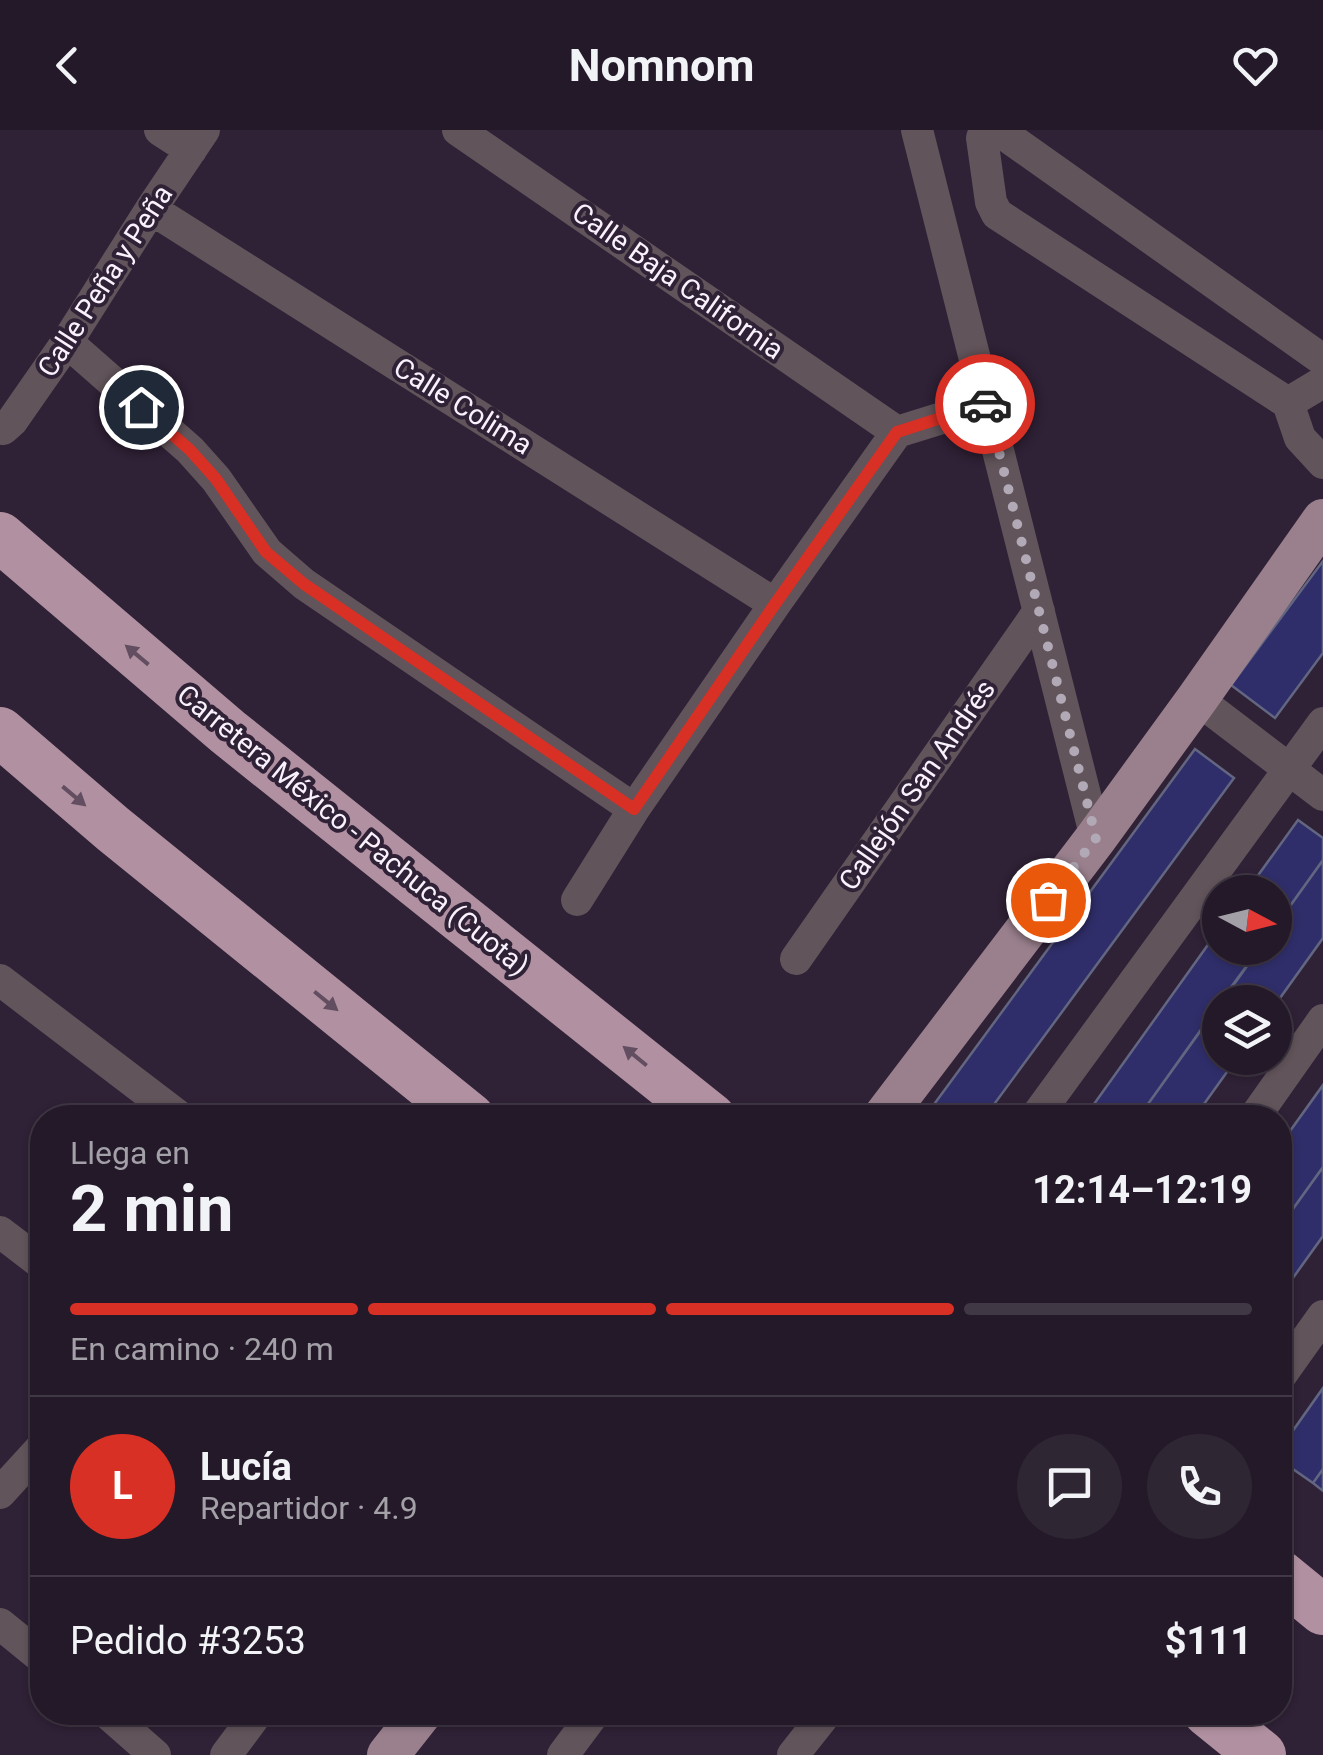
<!DOCTYPE html>
<html lang="es">
<head>
<meta charset="utf-8">
<style>
  body { margin:0; font-family:Roboto,sans-serif; background:#2f2634; color:#f1f3f6; height:100vh; display:flex; flex-direction:column; font-size:38px; white-space:nowrap }
  * { box-sizing:border-box; margin:0 }
  p { font-size:32px; color:#a3a0a8 }
  .icon { flex:none; width:55px; height:55px; fill:none; stroke:currentColor; stroke-width:2; stroke-linecap:round; stroke-linejoin:round }
  .map { position:relative; flex:1; overflow:hidden }
  .drawer { position:absolute; left:30px; top:975px; width:1262px; height:620px; display:flex; flex-direction:column; background:#231928; border-radius:40px; box-shadow:0 2px 8px #0004,0 0 0 2px #403845 }
  .drawer>* { flex:none }
  .needle { width:65px; rotate:97deg }
  .fabs { position:absolute; left:1202px; top:745px; display:grid; gap:20px }
  .fabs a { display:grid; place-items:center; width:90px; height:90px; border-radius:50%; background:#231928; box-shadow:0 2px 8px #0004,0 0 0 2px #403845; font-size:50px }
  .pin { position:absolute; display:grid; place-items:center; width:85px; height:85px; color:#fff; margin:-42px; border:5px solid #fff; border-radius:50%; box-shadow:0 2px 10px #0007 }
  .courier { position:absolute; display:grid; place-items:center; width:100px; height:100px; margin:-50px; border:8px solid #d93025; border-radius:50%; background:#fff; color:#222; box-shadow:0 2px 12px #0007 }
  .overview em { font-style:normal; font-weight:700 }
  .overview div { display:flex; flex-direction:column-reverse }
  .overview { display:flex; align-items:center; justify-content:space-between; height:170px; padding:0 40px }
  h1 { font-size:65px; font-weight:700; line-height:75px }
  .bar { display:grid; grid-template-columns:repeat(4,1fr); gap:15px 10px; align-content:center; height:120px; padding:0 40px }
  .bar i { height:12px; border-radius:8px; background:#403845 }
  .bar .on { background:#d93025 }
  .bar p { grid-column:span 4 }
  .line { display:flex; align-items:center; gap:25px; padding:0 40px; border-top:2px solid #403845 }
  .line div { flex:1 }
  .round { display:grid; place-items:center; flex:none; width:105px; height:105px; border-radius:52px; background:#2f2634 }
  header { display:flex; justify-content:space-between; align-items:center; height:130px; padding:0 40px; background:#231928; font-size:45px; font-weight:700 }
  .map>svg:first-child { display:block }
  .building { fill:#302e6a; stroke:#636681; stroke-width:2.5 }
  .lines { fill:none; stroke-linecap:round; stroke-linejoin:round }
  .minor { stroke:#61545a; stroke-width:32 }
  .major { stroke:#9a808d; stroke-width:42 }
  .highway { stroke:#b191a1; stroke-width:50 }
  .oneway { fill:#634e61 }
  .done { stroke:#b2a9b7; stroke-width:10; stroke-dasharray:0 18 }
  .route { stroke:#d93025; stroke-width:12 }
  .labels { text-anchor:middle; dominant-baseline:central; stroke-width:8; stroke-linejoin:round; paint-order:stroke }
  .street-label { font-size:28px; fill:#f9f2fd; stroke:#2f2136 }
</style>
</head>
<body>
<header><svg class="icon" aria-label="back" viewBox="0 0 24 24"><path d="M15 5l-7 7 7 7"/></svg>Nomnom<svg class="icon" aria-label="heart" viewBox="0 0 24 24"><path d="M12 20l-8-8c-3-5 5-10 8-4 3-6 11-1 8 4z"/></svg></header>
<div class="map">
<svg width="1323" height="1625" viewBox="0 0 1323 1625">
  <rect width="100%" height="100%" fill="#2f2136"/>
  <path class="building" d="M1323,431V523L1275,588L1231,555Z
    M1195,619L1234,648L984,988H924Z
    M1298,690L1323,708V730L1275,797V762H1246Z
    M1323,730V808L1275,875V872H1220L1260,818H1275V797Z
    M1220,798V818H1260L1138,988H1084Z
    M1220,873V928H1237L1194,988H1138Z
    M1323,955V1037L1280,1097V1015Z
    M1323,1037V1106L1280,1166V1097Z
    M1323,1258V1339L1313,1353L1280,1330V1319Z
    M1323,1339V1361L1313,1353Z"/>
  <g class="lines">
    <path class="minor" d="M160,0L191,20
      M458,0L897,302
      M917,0L1096,708
      M985,0L982,8L991,72L997,84L1288,273L1300,308L1323,333
      M998,0L1323,230
      M151,79L775,474
      M67,212L190,320L216,349L267,422L304,454L634,679
      M1288,273L1323,252
      M0,297L3,299L12,291L67,212L151,79L204,0
      M1197,569L1323,665
      M577,770L634,679L775,474L897,302L987,274
      M796,829L1039,481
      M0,850L181,988
      M1035,988L1323,593
      M1254,988L1323,890
      M0,1102L42,1134
      M1281,1245L1323,1186
      M0,1363L42,1317
      M0,1494L42,1528
      M106,1582L155,1625
      M226,1625L258,1582
      M563,1625L595,1582
      M793,1625L827,1582"/>
    <path class="major" d="M883,988L1096,708L1197,569L1323,390
      M388,1625L422,1582"/>
    <path class="highway" d="M0,407L228,602L711,988
      M0,602L113,699L470,988
      M1280,1445L1323,1480
      M1208,1582L1261,1625"/>
  </g>
  <defs><path id="oneway-solid" d="M-6-.8H1V-3.2L6.5 0L1 3.2V.8H-6Z" transform="scale(2.5)"/></defs>
  <g class="oneway">
    <use href="#oneway-solid" transform="translate(137 525) rotate(-140)"/>
    <use href="#oneway-solid" transform="translate(74 666) rotate(40)"/>
    <use href="#oneway-solid" transform="translate(326 871) rotate(39)"/>
    <use href="#oneway-solid" transform="translate(635 926) rotate(-141)"/>
  </g>
  <g class="lines">
    <path class="done" d="M985,274H987L1096,708L1048,770"/>
    <path class="route" d="M141,277L190,320L216,349L266,422L304,454L634,679L775,474L897,302L985,274"/>
  </g>
  <g class="labels">
    <g class="street-label">
      <text transform="translate(105 151) rotate(-57)">Calle Peña y Peña</text>
      <text transform="translate(678 151) rotate(35)">Calle Baja California</text>
      <text transform="translate(463 276) rotate(32)">Calle Colima</text>
      <text transform="translate(917 655) rotate(-55)">Callejón San Andrés</text>
      <text transform="translate(353 700) rotate(39)">Carretera México - Pachuca (Cuota)</text>
    </g>
  </g>
</svg>
<div class="fabs">
<a><svg class="needle" viewBox="-14 -14 28 28"><path d="M0-13l5 13h-10z" fill="#e53935"/><path d="M0 13l5-13h-10z" fill="#a3a0a8"/></svg></a>
<a><svg class="icon" aria-label="layers" viewBox="0 0 24 24"><path d="M12 4l9 5-9 5-9-5zM3 14l9 5 9-5"/></svg></a>
</div>
<div class="pin" style="left:1048px;top:770px;background:#ea580c"><svg class="icon" aria-label="bag" viewBox="0 0 24 24"><path d="M5 8h14l-1 12H6zM9 8a3 3 0 0 1 6 0"/></svg></div>
<div class="pin" style="left:141px;top:277px;background:#1f2937"><svg class="icon" aria-label="home" viewBox="0 0 24 24"><path d="M3 11l9-7 9 7M6 9v11h12V9"/></svg></div>
<div class="courier" style="left:985px;top:274px"><svg class="icon" aria-label="car" viewBox="0 0 24 24"><path d="M5 17H2v-5l4-1 3-4h7l3 4 3 1v5h-3M9 17h6M6 11h13"/><circle cx="7" cy="17" r="2"/><circle cx="17" cy="17" r="2"/></svg></div>
<section class="drawer">
<div class="overview"><div><h1>2 min</h1><p>Llega en</p></div><em>12:14–12:19</em></div>
<div class="bar"><i class="on"></i><i class="on"></i><i class="on"></i><i></i><p>En camino · 240 m</p></div>
<div class="line" style="height:180px"><b class="round" style="background:#d93025;color:#fff">L</b><div><b>Lucía</b><p>Repartidor · 4.9</p></div><a class="round"><svg class="icon" aria-label="chat" viewBox="0 0 24 24"><path d="M4 5h16v11H9l-5 4z"/></svg></a><a class="round"><svg class="icon" aria-label="phone" viewBox="0 0 24 24"><path d="M5 4h4l2 5-3 2q2 4 5 5l2-3 5 2v4C11 20 4 13 5 4z"/></svg></a></div>
<div class="line" style="height:130px"><div>Pedido #3253</div><b>$111</b></div>
</section>
</div>
</body>
</html>
